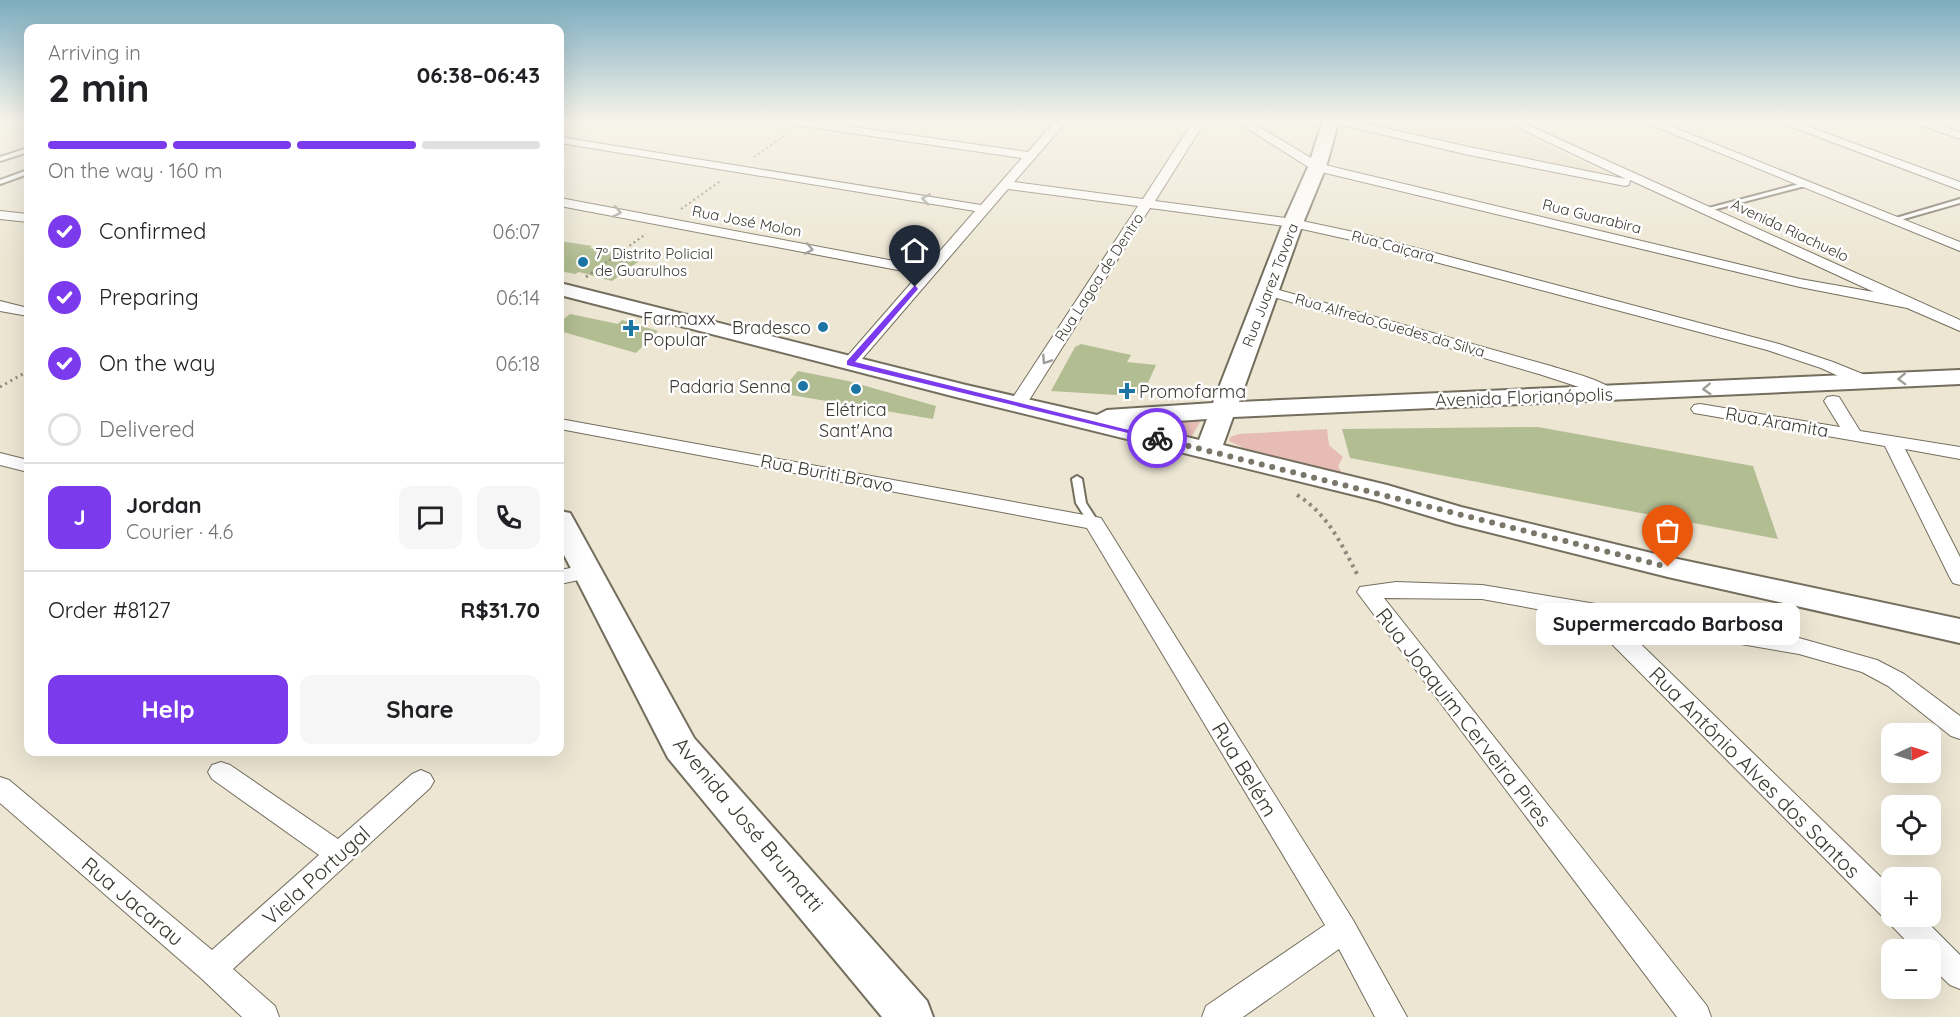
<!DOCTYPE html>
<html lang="en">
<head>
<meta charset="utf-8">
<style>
  body { margin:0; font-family:Quicksand,sans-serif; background:#f6f6f6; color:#202124; height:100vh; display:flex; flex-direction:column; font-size:22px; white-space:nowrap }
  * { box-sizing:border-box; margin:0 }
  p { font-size:20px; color:#757577 }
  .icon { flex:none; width:33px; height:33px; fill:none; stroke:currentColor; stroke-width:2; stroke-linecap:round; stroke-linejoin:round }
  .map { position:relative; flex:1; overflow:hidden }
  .side { position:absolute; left:24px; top:24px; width:540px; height:732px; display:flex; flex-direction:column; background:#fff; border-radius:12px; box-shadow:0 6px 24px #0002 }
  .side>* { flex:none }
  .needle { width:39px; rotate:86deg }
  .fabs { position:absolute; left:1881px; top:723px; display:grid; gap:12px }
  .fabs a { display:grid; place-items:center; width:60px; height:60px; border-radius:12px; background:#fff; box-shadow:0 6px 24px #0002; font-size:30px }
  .pin { position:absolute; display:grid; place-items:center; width:51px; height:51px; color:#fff; margin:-62px -26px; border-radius:50% 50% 50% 0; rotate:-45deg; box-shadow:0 0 6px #0007 }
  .pin .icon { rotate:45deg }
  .courier { position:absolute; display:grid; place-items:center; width:60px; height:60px; margin:-30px; border:4px solid #7c3aed; border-radius:50%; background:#fff; color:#222; box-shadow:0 2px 8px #0007 }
  .bubble { position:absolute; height:42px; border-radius:12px; background:#fff; box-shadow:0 6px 24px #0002; font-size:20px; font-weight:800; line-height:42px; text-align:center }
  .headline em { font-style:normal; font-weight:800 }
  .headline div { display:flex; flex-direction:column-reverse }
  .headline { display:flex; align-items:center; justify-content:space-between; height:102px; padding:0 24px }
  h1 { font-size:39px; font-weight:800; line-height:45px }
  .bar { display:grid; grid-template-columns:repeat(4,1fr); gap:9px 6px; align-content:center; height:72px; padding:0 24px }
  .bar i { height:8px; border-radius:4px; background:#e0e0e0 }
  .bar .active { background:#7c3aed }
  .bar p { grid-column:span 4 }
  .line { display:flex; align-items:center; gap:15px; padding:0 24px; border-top:2px solid #e0e0e0 }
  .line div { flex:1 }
  .round { display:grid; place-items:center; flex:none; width:63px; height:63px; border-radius:12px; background:#f6f6f6 }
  ol { padding:0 24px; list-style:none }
  li { display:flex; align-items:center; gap:18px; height:66px }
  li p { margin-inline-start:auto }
  li .icon { padding:6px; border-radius:50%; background:#7c3aed; color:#fff; stroke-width:4 }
  li:last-child { color:#757577 }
  li i { width:33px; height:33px; border:3px solid #e0e0e0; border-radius:50% }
  .primary-button { display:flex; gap:12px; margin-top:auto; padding:12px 24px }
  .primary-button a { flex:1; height:69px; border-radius:12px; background:#7c3aed; color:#fff; font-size:24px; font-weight:800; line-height:69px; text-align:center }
  .primary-button a+a { background:#f6f6f6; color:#202124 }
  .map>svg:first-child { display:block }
  .built { fill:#e4dbc1 }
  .green { fill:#e6bcb4 }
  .building { fill:#b2bd92 }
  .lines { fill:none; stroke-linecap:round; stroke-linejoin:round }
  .lane-casing { stroke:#746e5e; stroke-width:4 }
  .street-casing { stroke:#746e5e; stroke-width:2 }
  .secondary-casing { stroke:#746e5e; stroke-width:4 }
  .path-far2 { stroke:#8e8a7d; stroke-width:2; stroke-dasharray:2 3; stroke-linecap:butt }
  .path-far1 { stroke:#8e8a7d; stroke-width:3; stroke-dasharray:2 4; stroke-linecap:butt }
  .path { stroke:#8e8a7d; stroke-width:4; stroke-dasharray:3 4.5; stroke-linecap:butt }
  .lane { fill:#fff; fill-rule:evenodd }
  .street { fill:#fff; fill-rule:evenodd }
  .secondary { fill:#fff; fill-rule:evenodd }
  .oneway { stroke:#9e9c98 }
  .route { fill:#7c3aed }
  .done { stroke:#7a766a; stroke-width:6; stroke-dasharray:0 10.8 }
  .poi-dot { fill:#1c75a4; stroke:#fff; stroke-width:2 }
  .labels { text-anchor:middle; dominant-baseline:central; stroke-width:5; stroke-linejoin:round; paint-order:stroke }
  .far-street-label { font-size:15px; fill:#3c3932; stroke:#fff }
  .far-poi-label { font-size:15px; fill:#3c3932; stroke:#fff; text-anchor:start }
  .poi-label { font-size:18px; fill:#3c3932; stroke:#fff; text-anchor:start }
  .street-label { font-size:18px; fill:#3c3932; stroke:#fff }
  .near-street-label { font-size:21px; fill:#3c3932; stroke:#fff }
</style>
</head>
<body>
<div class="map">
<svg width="1960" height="1017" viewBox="0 0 1960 1017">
  <rect width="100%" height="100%" fill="#ede6d3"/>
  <path class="built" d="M1355,120H1489L1612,176Z"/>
  <path class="green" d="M1197,419L1200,422L1192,436L1146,424L1145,422Z
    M1327,429L1329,445L1343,457L1338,466L1342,474L1248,450L1229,441L1230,437L1239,434Z"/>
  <path class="building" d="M560,241L592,246L590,248L642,259L612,281L579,272L575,274L560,271Z
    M570,314L618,324L622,320L658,331L636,353L560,331V322Z
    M1081,344L1131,355L1127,362L1156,365L1143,394L1117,395L1051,391L1075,347Z
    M798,371L848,381L936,406L933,419L779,393Z
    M1538,427L1753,466L1778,539L1350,458L1342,429Z"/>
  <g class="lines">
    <g class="lane-casing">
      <path id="lane" d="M28,148V152L0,161V157Z
        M28,170V174L0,184V180Z
        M1803,183L1805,184V186L1705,212L1701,210Z
        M1960,199V203L1893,222L1889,220Z
        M1077,476L1082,479L1086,503L1099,523L1098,525H1090L1076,503L1072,479Z"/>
    </g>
    <g class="street-casing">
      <path id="street" d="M776,120H805L1028,152L1056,120H1068L1014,182L1143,199L1194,120H1206L1155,201L1293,219L1363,234L1779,344L1833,362L1870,377L1872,381L1870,385H1858L1821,368L1767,350L1356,241L1293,227L1150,208L1026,405L1023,409H1011L1008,405L1138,206L1008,189L856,366H844L842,363L844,360L919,274L560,206V198L926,267L975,211L560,143V137L981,205L1022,158L782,123Z
        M1234,120H1248L1321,164L1800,279L1874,292L1630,180L1629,185L1625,186L1469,155L1334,123L1328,120H1349L1469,147L1626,179L1502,120H1517L1960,320V331L1907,308L1800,287L1313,170Z
        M1639,120H1655L1960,242V251Z
        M1773,120H1790L1960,182V190Z
        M1906,120H1923L1960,132V139Z
        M0,211L28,214V222L0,219Z
        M1268,287L1551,366C1568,372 1606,380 1617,394L1614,398H1602L1582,388L1539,374L1263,294L1261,291Z
        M0,301L28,308V316L0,311Z
        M1833,396L1839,397L1860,431L1960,447V459L1905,449L1960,557V585L1953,583L1950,578L1885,446L1700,414L1694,413L1691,409L1694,405L1700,404L1840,427L1824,401L1827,397Z
        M560,419L1101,518L1353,920L1407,1017H1375L1339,949L1243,1017H1202L1206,1006L1325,925L1087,528L560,429Z
        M0,453L28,460V472L0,465Z
        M586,565L593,567L596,572L593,577L560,584V570Z
        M1396,582L1482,585L1799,638L1877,660L1904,674L1960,716V739L1951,736L1888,686L1862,672L1799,654L1619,623L1892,888V916H1921L1960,955V989L1950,985L1930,966V950H1915L1891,925L1888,918L1882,916L1586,618L1482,599L1384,598L1707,1006L1711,1017H1677L1357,592L1360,587Z
        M221,762L230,765L338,839L412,774L421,770L430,774L434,781L430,788L233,969L275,1006L279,1017H242L202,979L0,803V777L9,780L212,950L319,855L212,779L208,772L212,765Z"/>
    </g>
    <g class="secondary-casing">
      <path id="secondary" d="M1323,120H1339L1326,167L1303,223L1239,402L1960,370V384L1233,417L1223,445L1387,485L1461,507L1668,557L1960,619V643L1668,577L1456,524L1379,501L956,397L560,295V283L966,385L1097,415L1107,410L1213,403L1283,223L1308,167ZM1207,419L1199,440L1134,424Z
        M560,511L570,513L574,520L694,738L927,1001L933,1017H882L668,758L560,547Z"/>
    </g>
    <path class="path-far2" d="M754,157L785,135
      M681,209L722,180
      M597,269L646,234"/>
    <path class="path-far1" d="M586,277L599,268
      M0,387L28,371"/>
    <path class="path" d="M1297,495C1328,514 1342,545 1358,576"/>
    <use href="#lane" class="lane"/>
    <use href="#street" class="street"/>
    <use href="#secondary" class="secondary"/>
  </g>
  <defs><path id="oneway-chevron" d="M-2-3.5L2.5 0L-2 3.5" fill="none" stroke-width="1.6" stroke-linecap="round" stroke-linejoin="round" transform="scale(1.5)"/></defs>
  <g class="oneway">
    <use href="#oneway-chevron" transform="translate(926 199) rotate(-171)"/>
    <use href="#oneway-chevron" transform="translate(617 212) rotate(11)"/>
    <use href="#oneway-chevron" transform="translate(809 249) rotate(11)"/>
    <use href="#oneway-chevron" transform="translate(1046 360) rotate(123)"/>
    <use href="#oneway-chevron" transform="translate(1902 379) rotate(178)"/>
    <use href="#oneway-chevron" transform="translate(1707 389) rotate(177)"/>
  </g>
  <linearGradient id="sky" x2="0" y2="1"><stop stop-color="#7cacbf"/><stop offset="0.46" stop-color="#f7f4eb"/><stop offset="1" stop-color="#f7f4eb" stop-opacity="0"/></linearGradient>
  <rect width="1960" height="262" fill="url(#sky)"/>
  <path class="route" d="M915,285L918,289L855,362L1161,438L1157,440L847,365V361Z"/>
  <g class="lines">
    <path class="done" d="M1157,438L1668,567"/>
  </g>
  <g class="poi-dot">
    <circle cx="583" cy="262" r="6"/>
    <circle cx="823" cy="327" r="6"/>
    <path d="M628 319h6v6h6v6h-6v6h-6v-6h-6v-6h6z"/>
    <circle cx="803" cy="386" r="6"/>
    <circle cx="856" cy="389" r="6"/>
    <path d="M1124 382h6v6h6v6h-6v6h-6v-6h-6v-6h6z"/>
  </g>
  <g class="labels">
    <g class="far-street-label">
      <text transform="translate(1592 216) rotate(14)">Rua Guarabira</text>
      <text transform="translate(747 221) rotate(11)">Rua José Molon</text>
      <text transform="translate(1790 230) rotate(25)">Avenida Riachuelo</text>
      <text transform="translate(1393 246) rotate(15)">Rua Caiçara</text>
      <text transform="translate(1099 277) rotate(-57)">Rua Lagoa de Dentro</text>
      <text transform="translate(1270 285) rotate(-69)">Rua Juarez Tavora</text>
      <text transform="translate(1390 325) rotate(16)">Rua Alfredo Guedes da Silva</text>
    </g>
    <g class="far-poi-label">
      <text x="595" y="253">7º Distrito Policial<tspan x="595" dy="17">de Guarulhos</tspan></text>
    </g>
    <g class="poi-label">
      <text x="643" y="318">Farmaxx<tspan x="643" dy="21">Popular</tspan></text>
      <text x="811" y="327" text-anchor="end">Bradesco</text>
      <text x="791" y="386" text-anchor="end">Padaria Senna</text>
      <text x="1139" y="391">Promofarma</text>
      <text x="856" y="409" text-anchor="middle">Elétrica<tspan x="856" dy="21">Sant'Ana</tspan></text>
    </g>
    <g class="street-label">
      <text transform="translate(1524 397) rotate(-2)">Avenida Florianópolis</text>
      <text transform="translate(1777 422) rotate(10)">Rua Aramita</text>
      <text transform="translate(827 473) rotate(11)">Rua Buriti Bravo</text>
    </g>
    <g class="near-street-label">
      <text transform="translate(1464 717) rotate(52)">Rua Joaquim Cerveira Pires</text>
      <text transform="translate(1245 769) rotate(59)">Rua Belém</text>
      <text transform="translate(1755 772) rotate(45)">Rua Antônio Alves dos Santos</text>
      <text transform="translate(749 824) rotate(50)">Avenida José Brumatti</text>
      <text transform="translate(316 875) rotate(-42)">Viela Portugal</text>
      <text transform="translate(133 901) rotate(40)">Rua Jacarau</text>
    </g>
  </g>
</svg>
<div class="fabs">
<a><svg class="needle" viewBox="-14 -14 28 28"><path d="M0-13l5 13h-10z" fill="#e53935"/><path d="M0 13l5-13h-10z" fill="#757577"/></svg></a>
<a><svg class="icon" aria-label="locate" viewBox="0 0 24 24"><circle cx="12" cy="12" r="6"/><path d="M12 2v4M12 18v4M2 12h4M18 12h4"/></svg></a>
<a>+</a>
<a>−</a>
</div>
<div class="pin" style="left:1668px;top:567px;background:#ea580c"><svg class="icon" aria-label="bag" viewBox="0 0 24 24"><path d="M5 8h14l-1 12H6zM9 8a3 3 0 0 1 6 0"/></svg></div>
<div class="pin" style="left:915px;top:287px;background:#1f2937"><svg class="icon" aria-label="home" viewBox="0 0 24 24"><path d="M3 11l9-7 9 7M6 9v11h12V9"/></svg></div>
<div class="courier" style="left:1157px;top:438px"><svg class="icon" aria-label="bike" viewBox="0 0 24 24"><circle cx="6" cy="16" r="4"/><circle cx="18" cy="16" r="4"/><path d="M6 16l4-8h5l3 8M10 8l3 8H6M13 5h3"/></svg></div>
<div class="bubble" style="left:1536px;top:603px;width:264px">Supermercado Barbosa</div>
<section class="side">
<div class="headline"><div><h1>2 min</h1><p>Arriving in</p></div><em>06:38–06:43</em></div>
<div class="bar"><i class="active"></i><i class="active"></i><i class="active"></i><i></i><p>On the way · 160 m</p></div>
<ol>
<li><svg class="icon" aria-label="check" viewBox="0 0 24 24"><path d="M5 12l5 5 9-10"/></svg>Confirmed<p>06:07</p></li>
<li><svg class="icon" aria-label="check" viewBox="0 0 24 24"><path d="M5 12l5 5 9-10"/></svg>Preparing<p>06:14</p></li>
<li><svg class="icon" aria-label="check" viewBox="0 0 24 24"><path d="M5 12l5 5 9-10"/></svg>On the way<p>06:18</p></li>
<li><i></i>Delivered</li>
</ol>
<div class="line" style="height:108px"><b class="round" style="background:#7c3aed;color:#fff">J</b><div><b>Jordan</b><p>Courier · 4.6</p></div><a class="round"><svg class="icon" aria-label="chat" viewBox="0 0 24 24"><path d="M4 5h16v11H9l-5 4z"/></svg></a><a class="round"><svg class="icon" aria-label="phone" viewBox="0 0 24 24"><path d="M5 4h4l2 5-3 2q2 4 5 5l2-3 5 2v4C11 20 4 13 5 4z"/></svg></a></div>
<div class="line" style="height:78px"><div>Order #8127</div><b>R$31.70</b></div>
<div class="primary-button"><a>Help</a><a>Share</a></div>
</section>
</div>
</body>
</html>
